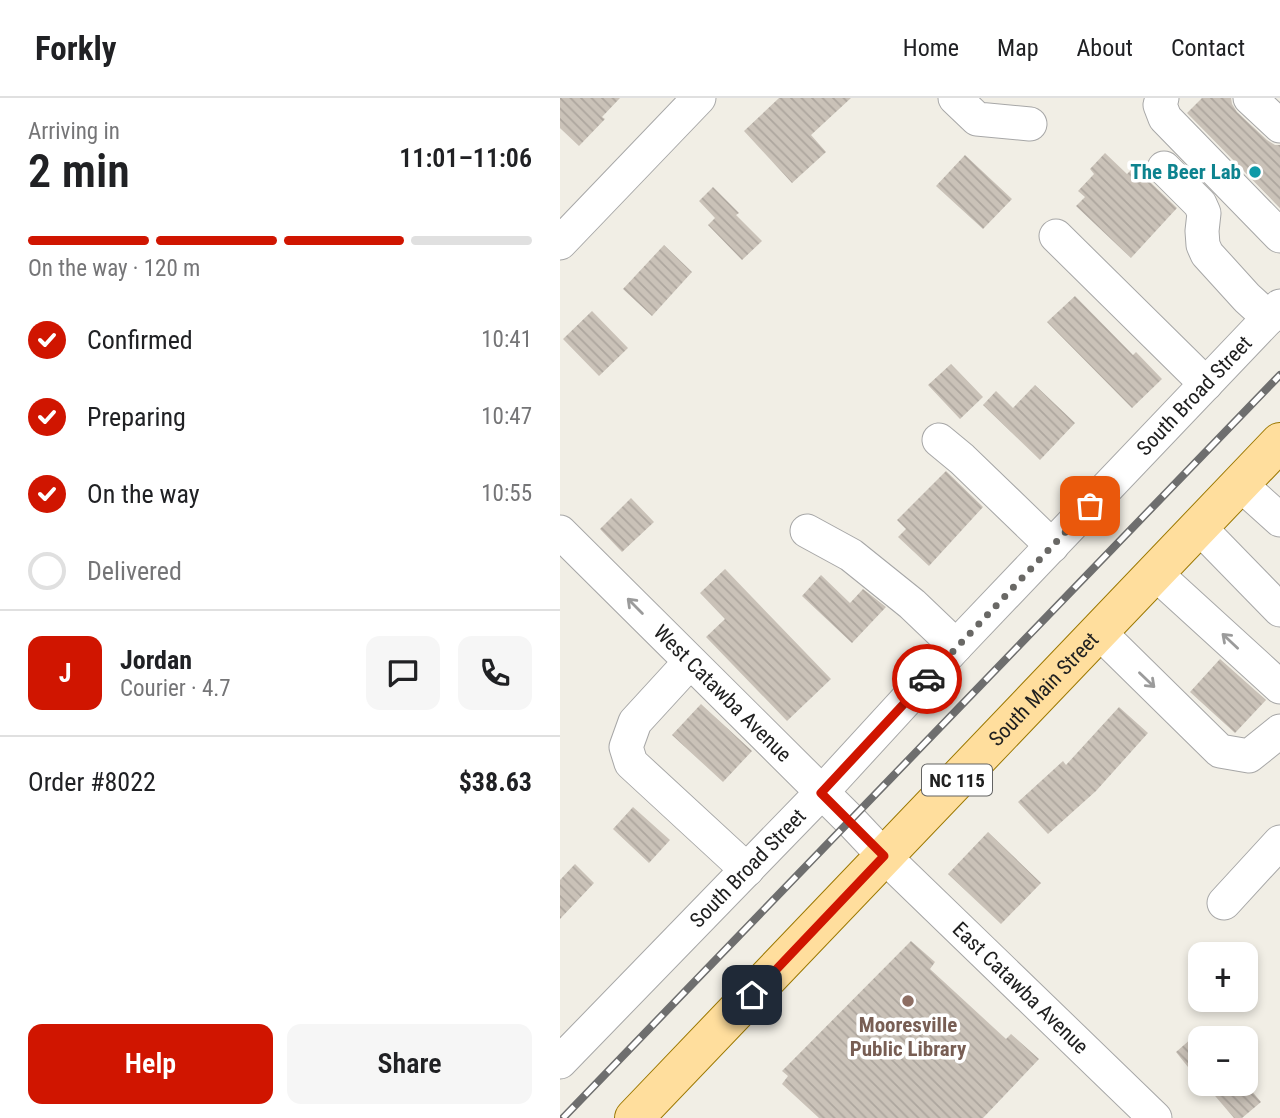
<!DOCTYPE html>
<html lang="en">
<head>
<meta charset="utf-8">
<style>
  body { margin:0; font-family:"Roboto Condensed",sans-serif; background:#f6f6f6; color:#202124; height:100vh; display:flex; flex-direction:column; font-size:26px; white-space:nowrap }
  * { box-sizing:border-box; margin:0 }
  p { font-size:23px; color:#757577 }
  .icon { flex:none; width:38px; height:38px; fill:none; stroke:currentColor; stroke-width:2; stroke-linecap:round; stroke-linejoin:round }
  .map { position:relative; flex:1; overflow:hidden }
  .details { display:flex; flex-direction:column; background:#fff; width:560px }
  .details>* { flex:none }
  .fabs { position:absolute; left:628px; top:844px; display:grid; gap:14px }
  .fabs a { display:grid; place-items:center; width:70px; height:70px; border-radius:14px; background:#fff; box-shadow:0 4px 10px #0003; font-size:35px }
  .pin { position:absolute; display:grid; place-items:center; width:60px; height:60px; color:#fff; margin:-30px; border-radius:14px; box-shadow:0 4px 10px #0006 }
  .courier { position:absolute; display:grid; place-items:center; width:70px; height:70px; margin:-35px; border:5px solid #d01500; border-radius:50%; background:#fff; color:#222; box-shadow:0 2px 9px #0007 }
  .summary em { font-style:normal; font-weight:600 }
  .summary div { display:flex; flex-direction:column-reverse }
  .summary { display:flex; align-items:center; justify-content:space-between; height:119px; padding:0 28px }
  h1 { font-size:46px; font-weight:600; line-height:52px }
  .bar { display:grid; grid-template-columns:repeat(4,1fr); gap:10px 7px; align-content:center; height:84px; padding:0 28px }
  .bar i { height:9px; border-radius:5px; background:#e0e0e0 }
  .bar .active { background:#d01500 }
  .bar p { grid-column:span 4 }
  .line { display:flex; align-items:center; gap:18px; padding:0 28px; border-top:2px solid #e0e0e0 }
  .line div { flex:1 }
  .round { display:grid; place-items:center; flex:none; width:74px; height:74px; border-radius:14px; background:#f6f6f6 }
  ol { padding:0 28px; list-style:none }
  li { display:flex; align-items:center; gap:21px; height:77px }
  li p { margin-inline-start:auto }
  li .icon { padding:7px; border-radius:50%; background:#d01500; color:#fff; stroke-width:4 }
  li:last-child { color:#757577 }
  li i { width:38px; height:38px; border:4px solid #e0e0e0; border-radius:50% }
  .primary-button { display:flex; gap:14px; margin-top:auto; padding:14px 28px }
  .primary-button a { flex:1; height:80px; border-radius:14px; background:#d01500; color:#fff; font-size:28px; font-weight:600; line-height:80px; text-align:center }
  .primary-button a+a { background:#f6f6f6; color:#202124 }
  header { display:flex; align-items:center; gap:42px; box-sizing:border-box; height:98px; padding:0 35px; background:#fff; border-bottom:2px solid #e0e0e0 }
  header strong { font-size:33px }
  nav { display:flex; gap:38px; margin-inline-start:auto; font-size:24px }
  main { display:flex; flex:1; min-height:0 }
  .map>svg:first-child { display:block }
  .building { fill:url(#building-back-hatch) }
  .lines { fill:none; stroke-linecap:round; stroke-linejoin:round }
  .minor-casing { stroke:#a7a7a7; stroke-width:35 }
  .major-casing { stroke:#9c7800; stroke-width:40 }
  .minor { stroke:#fff; stroke-width:33 }
  .major { stroke:#ffde9d; stroke-width:38 }
  .rail-casing { stroke:#6e6e6e; stroke-width:8 }
  .rail { stroke:#fff; stroke-width:5; stroke-dasharray:16; stroke-linecap:butt }
  .oneway { stroke:#9b9b9b }
  .done { stroke:#696865; stroke-width:7; stroke-dasharray:0 12.6 }
  .route { stroke:#d01500; stroke-width:9 }
  .culture-dot { fill:#0f9aa8; stroke:#fff; stroke-width:2.5 }
  .education-dot { fill:#8d6e63; stroke:#fff; stroke-width:2.5 }
  .labels { text-anchor:middle; dominant-baseline:central; stroke-width:7; stroke-linejoin:round; paint-order:stroke }
  .shield { fill:#fff; stroke:#636363; stroke-width:2 }
  .shield-label { font-size:19px; font-weight:bold; fill:#202020 }
  .culture-label { font-size:21px; font-weight:bold; fill:#0d838f; stroke:#fff; text-anchor:end }
  .street-label { font-size:21px; fill:#202020; stroke:#fff }
  .education-label { font-size:21px; font-weight:bold; fill:#785e54; stroke:#fff }
</style>
</head>
<body>
<header>
<strong>Forkly</strong>
<nav><a>Home</a><a>Map</a><a>About</a><a>Contact</a></nav>
</header>
<main>
<section class="details">
<div class="summary"><div><h1>2 min</h1><p>Arriving in</p></div><em>11:01–11:06</em></div>
<div class="bar"><i class="active"></i><i class="active"></i><i class="active"></i><i></i><p>On the way · 120 m</p></div>
<ol>
<li><svg class="icon" aria-label="check" viewBox="0 0 24 24"><path d="M5 12l5 5 9-10"/></svg>Confirmed<p>10:41</p></li>
<li><svg class="icon" aria-label="check" viewBox="0 0 24 24"><path d="M5 12l5 5 9-10"/></svg>Preparing<p>10:47</p></li>
<li><svg class="icon" aria-label="check" viewBox="0 0 24 24"><path d="M5 12l5 5 9-10"/></svg>On the way<p>10:55</p></li>
<li><i></i>Delivered</li>
</ol>
<div class="line" style="height:126px"><b class="round" style="background:#d01500;color:#fff">J</b><div><b>Jordan</b><p>Courier · 4.7</p></div><a class="round"><svg class="icon" aria-label="chat" viewBox="0 0 24 24"><path d="M4 5h16v11H9l-5 4z"/></svg></a><a class="round"><svg class="icon" aria-label="phone" viewBox="0 0 24 24"><path d="M5 4h4l2 5-3 2q2 4 5 5l2-3 5 2v4C11 20 4 13 5 4z"/></svg></a></div>
<div class="line" style="height:91px"><div>Order #8022</div><b>$38.63</b></div>
<div class="primary-button"><a>Help</a><a>Share</a></div>
</section>
<div class="map">
<svg width="720" height="1020" viewBox="0 0 720 1020">
  <defs>
    <pattern id="building-back-hatch" width="6" height="6" patternUnits="userSpaceOnUse" patternTransform="scale(1.75)"><rect width="6" height="6" fill="#cac2b8"/><path d="M-1 5l2 2M0 0l6 6M5-1l2 2" fill="none" stroke="#ada69e"/></pattern>
  </defs>
  <rect width="100%" height="100%" fill="#f1eee5"/>
  <path class="building" d="M0,0H60L42,19L45,21L19,48L0,30Z
    M219,0H291L251,37L266,54L232,85L184,33Z
    M642,0H671L672,6L677,14L707,42L715,47H720V110L627,15Z
    M545,55L567,76L577,66L585,74L590,84L617,110L571,160L516,108L525,99L518,93L534,76L530,71Z
    M405,57L452,101L423,131L376,88Z
    M153,89L179,115L176,117L202,143L182,162L148,127L155,120L139,103Z
    M104,147L132,174L92,218L63,191Z
    M515,198L573,257L576,254L602,281L572,310L487,224Z
    M32,213L68,250L39,278L3,241Z
    M391,266L423,299L400,321L368,287Z
    M475,287L515,325L480,362L423,307L436,293L453,310Z
    M386,373L423,409L369,468L338,439L346,431L337,422Z
    M71,400L94,424L62,454L40,431Z
    M165,471L271,581L227,623L146,539L165,521L140,495Z
    M261,477L290,505L303,491L326,509L292,545L242,498Z
    M660,561L706,602L675,635L630,594Z
    M141,606L192,653L163,684L112,637Z
    M559,609L588,635L536,693L488,736L458,704L503,663L506,667Z
    M73,709L110,742L89,765L53,731Z
    M428,734L481,785L441,826L388,776Z
    M15,766L34,785L0,821V782Z
    M351,843L375,864L370,871L446,941L451,936L479,961L423,1020H259L222,986L228,978L222,973Z
    M640,933V984L616,954Z
    M644,985H685L701,1004L682,1020H674Z"/>
  <g class="lines">
    <g class="minor-casing">
      <g id="minor">
        <path d="M395,0L417,21L470,26"/>
        <path d="M602,0L600,7L605,20L720,138"/>
        <path d="M690,0L720,28"/>
        <path d="M604,70L640,106L644,115L642,133L643,147L647,156L687,200L709,220"/>
        <path d="M496,138L646,286"/>
        <path d="M0,145L139,0"/>
        <path d="M379,342L402,361L492,448"/>
        <path d="M680,386L720,422"/>
        <path d="M639,429L720,512"/>
        <path d="M247,433L291,457L352,506L396,548"/>
        <path id="s1" d="M0,434L291,723L324,758L595,1020"/>
        <path d="M595,475L720,589"/>
        <path d="M539,534L660,653L689,658L720,633"/>
        <path d="M130,564L75,624L66,649L71,665L187,772"/>
        <path d="M664,805L720,744"/>
        <path id="s2" d="M0,964L261,695L396,548L720,208"/>
      </g>
    </g>
    <g class="major-casing">
      <g id="major">
        <path id="s3" d="M74,1020L720,344"/>
      </g>
    </g>
    <use href="#minor" class="minor"/>
    <use href="#major" class="major"/>
    <g class="rail-casing">
      <path id="rail" d="M3,1020L720,277"/>
    </g>
    <use href="#rail" class="rail"/>
  </g>
  <defs><path id="oneway-shaft" d="M-6 0H5M1.5-3L5.5 0L1.5 3" fill="none" stroke-width="1.6" stroke-linecap="round" stroke-linejoin="round" transform="scale(1.75)"/></defs>
  <g class="oneway">
    <use href="#oneway-shaft" transform="translate(75 508) rotate(-135)"/>
    <use href="#oneway-shaft" transform="translate(670 543) rotate(-137)"/>
    <use href="#oneway-shaft" transform="translate(587 582) rotate(44)"/>
  </g>
  <g class="lines">
    <path class="done" d="M367,581L530,408"/>
    <path class="route" d="M192,897L324,758L261,695L367,581"/>
  </g>
  <circle class="culture-dot" cx="695" cy="74" r="7"/>
  <circle class="education-dot" cx="348" cy="903" r="7"/>
  <g class="labels">
    <rect class="shield" x="362" y="666.5" width="70" height="31" rx="5"/>
    <g class="shield-label">
      <text x="397" y="682">NC 115</text>
    </g>
    <g class="culture-label">
      <text x="681" y="74">The Beer Lab</text>
    </g>
    <g class="street-label">
      <text stroke="none"><textPath href="#s2" startOffset="920">South Broad Street</textPath></text>
      <text stroke="none"><textPath href="#s3" startOffset="593">South Main Street</textPath></text>
      <text stroke="none"><textPath href="#s1" startOffset="229">West Catawba Avenue</textPath></text>
      <text stroke="none"><textPath href="#s2" startOffset="270">South Broad Street</textPath></text>
      <text stroke="none"><textPath href="#s1" startOffset="648">East Catawba Avenue</textPath></text>
    </g>
    <g class="education-label">
      <text x="348" y="927">Mooresville<tspan x="348" dy="24">Public Library</tspan></text>
    </g>
  </g>
</svg>
<div class="fabs">
<a>+</a>
<a>−</a>
</div>
<div class="pin" style="left:530px;top:408px;background:#ea580c"><svg class="icon" aria-label="bag" viewBox="0 0 24 24"><path d="M5 8h14l-1 12H6zM9 8a3 3 0 0 1 6 0"/></svg></div>
<div class="pin" style="left:192px;top:897px;background:#1f2937"><svg class="icon" aria-label="home" viewBox="0 0 24 24"><path d="M3 11l9-7 9 7M6 9v11h12V9"/></svg></div>
<div class="courier" style="left:367px;top:581px"><svg class="icon" aria-label="car" viewBox="0 0 24 24"><path d="M5 17H2v-5l4-1 3-4h7l3 4 3 1v5h-3M9 17h6M6 11h13"/><circle cx="7" cy="17" r="2"/><circle cx="17" cy="17" r="2"/></svg></div>
</div>
</main>
</body>
</html>
